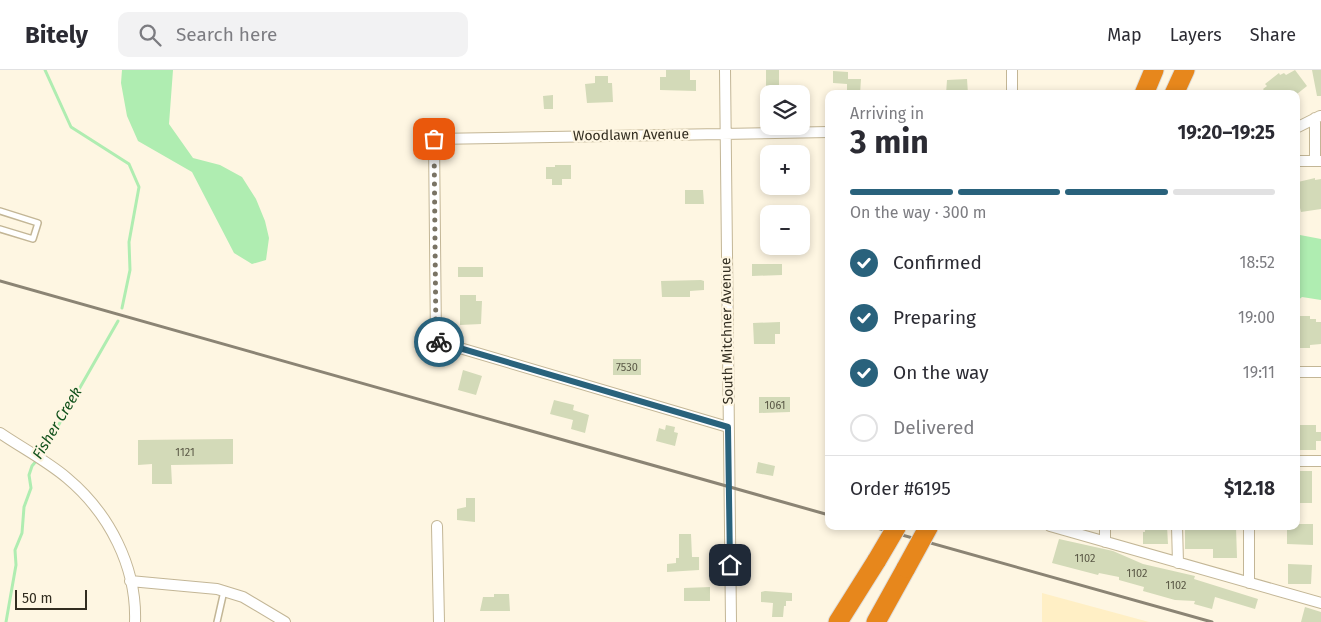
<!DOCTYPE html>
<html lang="en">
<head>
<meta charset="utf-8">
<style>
  body { margin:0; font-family:"Fira Sans",sans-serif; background:#f2f2f3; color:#2b2b33; height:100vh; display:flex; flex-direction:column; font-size:19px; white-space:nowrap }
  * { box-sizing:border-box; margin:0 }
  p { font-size:16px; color:#7c7c81 }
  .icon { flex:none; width:28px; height:28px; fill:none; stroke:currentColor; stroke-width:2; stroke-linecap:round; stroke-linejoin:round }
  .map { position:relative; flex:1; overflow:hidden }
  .sheet { position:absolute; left:825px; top:20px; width:475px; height:440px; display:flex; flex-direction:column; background:#fff; border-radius:10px; box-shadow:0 2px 8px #0003 }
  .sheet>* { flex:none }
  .tools { position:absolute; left:760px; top:15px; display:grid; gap:10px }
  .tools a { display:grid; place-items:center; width:50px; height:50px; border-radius:10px; background:#fff; box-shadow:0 2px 8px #0003; font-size:25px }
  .scale { position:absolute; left:15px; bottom:12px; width:72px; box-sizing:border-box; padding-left:5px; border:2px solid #322d20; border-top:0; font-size:14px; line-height:18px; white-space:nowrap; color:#322d20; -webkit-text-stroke:4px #fef6e2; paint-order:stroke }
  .pin { position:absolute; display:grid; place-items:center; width:42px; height:42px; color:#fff; margin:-21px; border-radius:10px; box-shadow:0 2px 8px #0006 }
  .courier { position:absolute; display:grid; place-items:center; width:50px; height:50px; margin:-25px; border:4px solid #29627c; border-radius:50%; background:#fff; color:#222; box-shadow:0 1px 6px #0007 }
  .headline em { font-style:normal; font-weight:700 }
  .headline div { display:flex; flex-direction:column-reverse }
  .headline { display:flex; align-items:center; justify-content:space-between; height:85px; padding:0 25px }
  h1 { font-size:32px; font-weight:700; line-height:38px }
  .bar { display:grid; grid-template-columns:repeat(4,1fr); gap:8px 5px; align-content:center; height:60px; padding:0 25px }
  .bar i { height:6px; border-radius:4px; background:#e1e1e2 }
  .bar .active { background:#29627c }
  .bar p { grid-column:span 4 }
  .line { display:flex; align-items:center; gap:12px; padding:0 25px; border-top:1px solid #e1e1e2 }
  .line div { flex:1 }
  ol { padding:0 25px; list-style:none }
  li { display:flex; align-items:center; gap:15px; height:55px }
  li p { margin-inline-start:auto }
  li .icon { padding:5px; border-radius:50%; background:#29627c; color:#fff; stroke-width:4 }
  li:last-child { color:#7c7c81 }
  li i { width:28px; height:28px; border:2px solid #e1e1e2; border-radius:50% }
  header { display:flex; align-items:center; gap:30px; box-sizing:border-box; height:70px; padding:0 25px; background:#fff; border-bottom:1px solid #e1e1e2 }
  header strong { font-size:24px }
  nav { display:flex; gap:28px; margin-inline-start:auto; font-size:18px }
  .search { width:350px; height:45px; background:#f2f2f3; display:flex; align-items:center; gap:12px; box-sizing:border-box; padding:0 18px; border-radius:10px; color:#7c7c81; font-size:19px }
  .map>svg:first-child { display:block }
  .built { fill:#ffefc5 }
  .water { fill:#afedb1 }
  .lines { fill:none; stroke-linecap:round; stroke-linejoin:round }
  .stream { stroke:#afedb1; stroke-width:3 }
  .building { fill:#d3dab8 }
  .lane-casing { stroke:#c3b696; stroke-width:8 }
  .street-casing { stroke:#c3b696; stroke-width:12 }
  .highway-casing { stroke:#dedddb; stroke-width:21 }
  .lane { stroke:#fff; stroke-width:5 }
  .street { stroke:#fff; stroke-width:10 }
  .highway { stroke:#e7871c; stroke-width:19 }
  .rail { stroke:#8b8474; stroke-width:3 }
  .highway-bridge-casing { stroke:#dedddb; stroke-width:21; stroke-linecap:butt }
  .highway-bridge { stroke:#e7871c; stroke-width:19 }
  .done { stroke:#797364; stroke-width:5; stroke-dasharray:0 9 }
  .route { stroke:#29627c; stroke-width:6 }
  .labels { text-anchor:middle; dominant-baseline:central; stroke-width:4.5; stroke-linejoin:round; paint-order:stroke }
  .number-label { font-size:11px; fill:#5a5846 }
  .street-label { font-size:14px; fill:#322d20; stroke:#fef6e2 }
  .water-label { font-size:15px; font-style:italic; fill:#11511b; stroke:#fef6e2 }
</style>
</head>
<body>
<header>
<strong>Bitely</strong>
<div class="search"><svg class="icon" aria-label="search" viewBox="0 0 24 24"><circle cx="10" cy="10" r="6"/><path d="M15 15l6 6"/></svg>Search here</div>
<nav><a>Map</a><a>Layers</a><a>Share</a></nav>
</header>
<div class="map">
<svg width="1321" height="552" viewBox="0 0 1321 552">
  <rect width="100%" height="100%" fill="#fef6e2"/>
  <path class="built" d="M1042,523L1149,552H1042Z"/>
  <path class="water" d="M122,0H173L169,54L193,88L220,95L242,107L256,129L265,151L269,168L266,190L252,194L234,183L192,102L138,71L127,46L121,13Z
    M1300,165L1321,169V230L1302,227L1296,232V167Z"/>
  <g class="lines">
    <path class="stream" d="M45,0L71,57L129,94L139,117L129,172L130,200L122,238
      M6,552L16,495L15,480L22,463L24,437L31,418L29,405L32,396L42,384L118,251"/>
  </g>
  <path class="building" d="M666,0H690V10H696V21L660,20V7H666Z
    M766,0H779V24H766Z
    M1295,0L1307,16L1297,24H1267L1263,19L1267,16L1265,14L1279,3L1280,5L1284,3L1286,5Z
    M1312,0H1321V26H1317Z
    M833,1L848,2V9H861L860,24H847V14L833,13Z
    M595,6H608V13H612L613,32L587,33L585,14L595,13Z
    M967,9L968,24H946L947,10Z
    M553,25V39H544L543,26Z
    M555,95H571V109H562V115H552V109H546V97H555Z
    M1315,108V110L1321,109V139L1301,142L1300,138L1296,139V115L1299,114L1298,112Z
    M685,120H703L704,134H685Z
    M752,194H782V205L752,206Z
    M458,197H483V207H458Z
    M701,210L704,211V220L690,221V227H662L661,211Z
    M460,225H476V231H482L481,254L460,255Z
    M1296,246H1310V249H1316V252H1321V274L1310,275V278H1296Z
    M780,252V264H775V274H754L753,253Z
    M613,289H641V305H613Z
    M463,300L482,306L476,325L458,320Z
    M759,327H790V342L759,343Z
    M554,330L574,335L573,340L589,345L585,363L571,359L573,350L550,344Z
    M666,355L675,357L674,362L678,363L675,376L656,371L659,358L665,360Z
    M1296,355H1316V362H1321V371H1316V380H1297Z
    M233,369V394L171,395L172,414H152V394L138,395V370Z
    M758,392L775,396L773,406L756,403Z
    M1296,401H1312V433H1296Z
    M466,428H475V452L457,450V439L466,437Z
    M1296,454H1313V475L1287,474V456H1296Z
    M1167,456L1168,474H1143V462H1145V457Z
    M1225,457H1236L1237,488H1213V479H1185V460H1225Z
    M679,464H691L692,487H699V500L667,502V494L676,493V488H679Z
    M1059,469L1113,481L1143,494L1195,506L1194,509L1258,529L1255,539L1215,527L1212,539L1194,534L1195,531L1175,530L1143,521L1144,517L1119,510V507L1099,503L1098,505L1052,493Z
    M1288,494L1312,495L1311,514H1288Z
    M710,517V531H684V518Z
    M765,521L792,523V531H786V536H784L783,547H772L773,533L761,532V522Z
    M494,524H509L510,541H480L483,527H494Z
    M1305,537L1321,542V552H1301Z"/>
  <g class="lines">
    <g class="lane-casing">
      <path id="lane" d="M0,141L38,153L33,169L0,159
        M217,552L224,521"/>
    </g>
    <g class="street-casing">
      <path id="street" d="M725,0L731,552
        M1012,24V0
        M1315,48V90
        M1296,58L1320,46
        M1296,91H1320
        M1296,302H1321
        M728,357L436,271L434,69L829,62
        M0,363C22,378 47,391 67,408C109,443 137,497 135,552
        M1296,391H1321
        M437,456L439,552
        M1050,456L1321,533
        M1177,456L1178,493
        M1249,456V513
        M1105,472V456
        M130,511L217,519L243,527L285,552"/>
    </g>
    <g class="highway-casing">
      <path id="highway" d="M1144,24L1154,0
        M1174,24L1185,0
        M838,552L877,490
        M876,552L906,498"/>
    </g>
    <use href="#lane" class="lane"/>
    <use href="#street" class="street"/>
    <use href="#highway" class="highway"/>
    <path class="rail" d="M0,211L829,445
      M870,456L1212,552"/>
    <g class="highway-bridge-casing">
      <path id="highway-bridge" d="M877,490L897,456
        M906,498L929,456"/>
    </g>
    <use href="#highway-bridge" class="highway-bridge"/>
  </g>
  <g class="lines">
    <path class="done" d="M434,69L436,271L439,272"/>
    <path class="route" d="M439,272L728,357L730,495"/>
  </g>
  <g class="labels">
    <g class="number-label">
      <text x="627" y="297">7530</text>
      <text x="775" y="335">1061</text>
      <text x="185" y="382">1121</text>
      <text x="1085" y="488">1102</text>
      <text x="1137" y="503">1102</text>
      <text x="1176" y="515">1102</text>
    </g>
    <g class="street-label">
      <text transform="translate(631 65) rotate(-1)">Woodlawn Avenue</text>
      <text transform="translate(727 261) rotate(-91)">South Mitchner Avenue</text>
    </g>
    <g class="water-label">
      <text transform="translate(57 353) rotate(-59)">Fisher Creek</text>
    </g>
  </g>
</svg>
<div class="tools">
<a><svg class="icon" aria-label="layers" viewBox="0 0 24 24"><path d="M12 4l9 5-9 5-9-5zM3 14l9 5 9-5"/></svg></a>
<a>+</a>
<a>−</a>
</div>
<div class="scale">50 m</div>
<div class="pin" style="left:434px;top:69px;background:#ea580c"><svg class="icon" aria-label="bag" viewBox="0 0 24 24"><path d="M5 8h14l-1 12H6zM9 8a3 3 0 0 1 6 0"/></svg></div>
<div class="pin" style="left:730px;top:495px;background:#1f2937"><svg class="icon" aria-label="home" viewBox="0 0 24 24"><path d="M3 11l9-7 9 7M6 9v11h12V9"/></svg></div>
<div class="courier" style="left:439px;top:272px"><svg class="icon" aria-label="bike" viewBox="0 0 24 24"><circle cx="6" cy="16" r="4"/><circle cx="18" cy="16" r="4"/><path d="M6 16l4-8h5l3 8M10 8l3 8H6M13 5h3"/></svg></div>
<section class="sheet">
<div class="headline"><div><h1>3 min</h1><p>Arriving in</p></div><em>19:20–19:25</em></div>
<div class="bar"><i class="active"></i><i class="active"></i><i class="active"></i><i></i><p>On the way · 300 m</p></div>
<ol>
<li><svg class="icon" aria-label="check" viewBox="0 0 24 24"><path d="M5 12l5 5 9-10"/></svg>Confirmed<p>18:52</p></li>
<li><svg class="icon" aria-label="check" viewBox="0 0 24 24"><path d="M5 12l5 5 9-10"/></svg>Preparing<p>19:00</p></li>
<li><svg class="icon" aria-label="check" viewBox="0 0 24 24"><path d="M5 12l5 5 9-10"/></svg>On the way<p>19:11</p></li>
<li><i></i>Delivered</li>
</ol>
<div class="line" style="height:65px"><div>Order #6195</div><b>$12.18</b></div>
</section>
</div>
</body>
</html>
